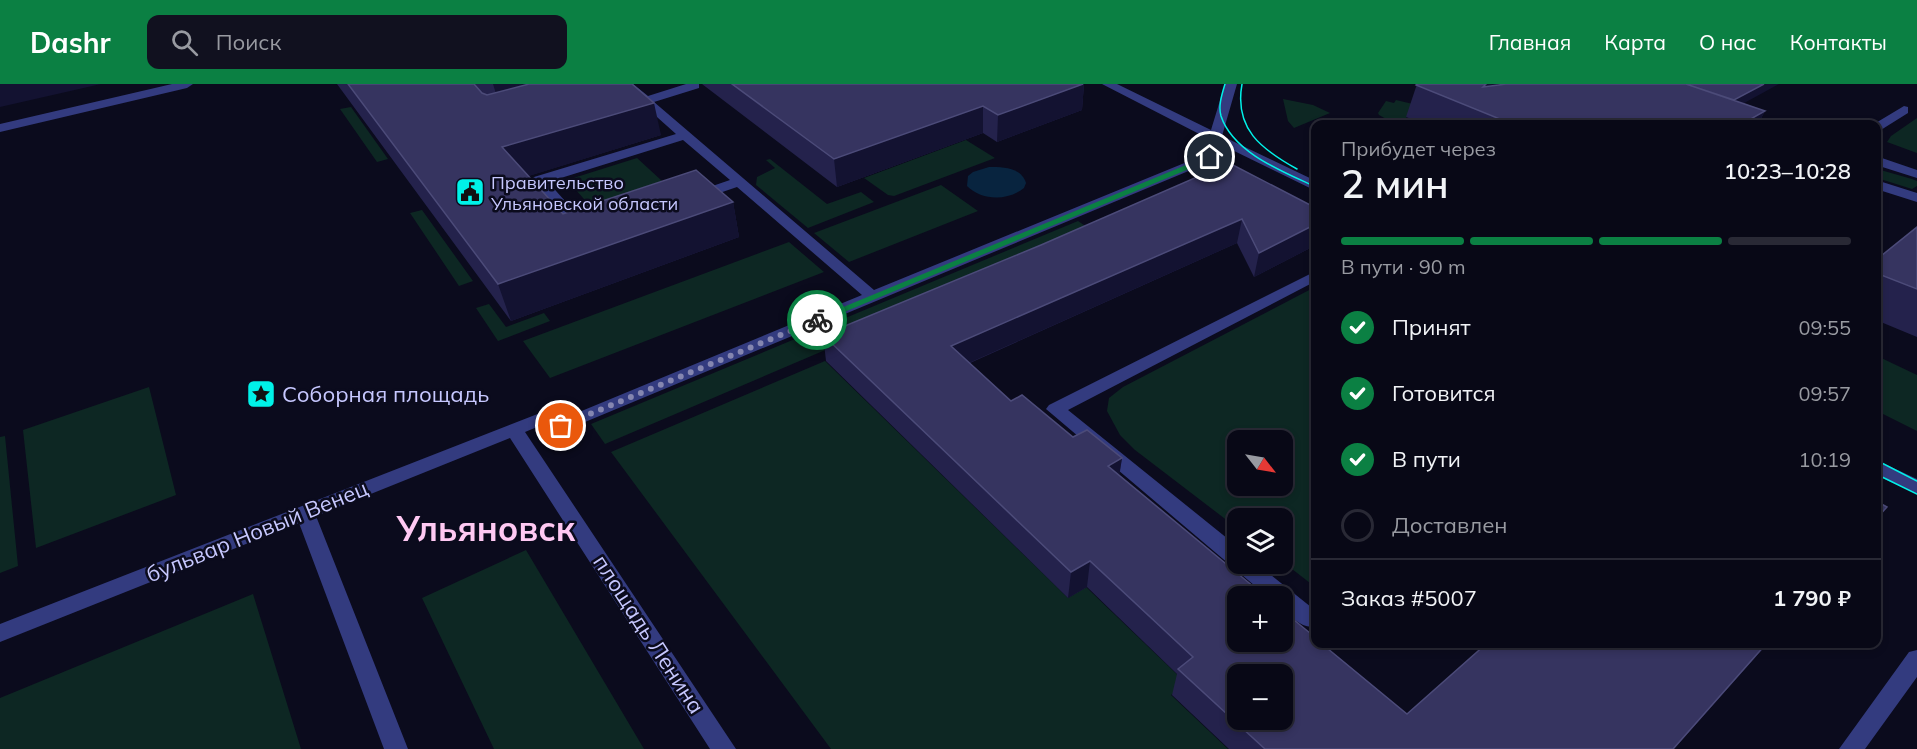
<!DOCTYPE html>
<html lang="ru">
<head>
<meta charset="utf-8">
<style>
  body { margin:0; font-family:Mulish,sans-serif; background:#11111f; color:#f1f3f6; height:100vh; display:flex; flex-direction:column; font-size:22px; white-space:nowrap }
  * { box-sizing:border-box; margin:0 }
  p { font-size:20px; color:#989aa1 }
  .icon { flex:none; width:33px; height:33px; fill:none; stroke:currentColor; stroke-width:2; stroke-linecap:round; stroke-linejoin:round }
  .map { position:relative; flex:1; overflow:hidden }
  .side { position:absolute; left:1311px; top:36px; width:570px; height:528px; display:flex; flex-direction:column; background:#080816; border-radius:12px; box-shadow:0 3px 9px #0003,0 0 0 2px #292935 }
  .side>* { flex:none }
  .needle { width:39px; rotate:121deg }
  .fabs { position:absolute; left:1227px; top:346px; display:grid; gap:12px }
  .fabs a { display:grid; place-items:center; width:66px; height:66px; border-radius:12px; background:#080816; box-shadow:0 3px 9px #0003,0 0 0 2px #292935; font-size:30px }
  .pin { position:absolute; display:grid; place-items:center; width:51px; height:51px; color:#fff; margin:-26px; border:3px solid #fff; border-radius:50%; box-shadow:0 2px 6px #0007 }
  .courier { position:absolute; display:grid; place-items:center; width:60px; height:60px; margin:-30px; border:4px solid #0b8043; border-radius:50%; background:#fff; color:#222; box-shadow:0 2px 8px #0007 }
  .overview em { font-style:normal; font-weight:600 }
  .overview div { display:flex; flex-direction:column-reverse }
  .overview { display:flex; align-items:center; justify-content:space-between; height:102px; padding:0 30px }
  h1 { font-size:39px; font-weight:600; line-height:45px }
  .bar { display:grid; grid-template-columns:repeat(4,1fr); gap:9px 6px; align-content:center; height:72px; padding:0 30px }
  .bar i { height:8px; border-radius:4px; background:#292935 }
  .bar .active { background:#0b8043 }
  .bar p { grid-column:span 4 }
  .line { display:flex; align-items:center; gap:15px; padding:0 30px; border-top:2px solid #292935 }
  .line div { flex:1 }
  ol { padding:0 30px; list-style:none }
  li { display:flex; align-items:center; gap:18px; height:66px }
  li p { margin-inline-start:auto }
  li .icon { padding:6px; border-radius:50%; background:#0b8043; color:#fff; stroke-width:4 }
  li:last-child { color:#989aa1 }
  li i { width:33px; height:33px; border:3px solid #292935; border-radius:50% }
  header { display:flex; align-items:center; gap:36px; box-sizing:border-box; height:84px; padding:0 30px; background:#0b8043; color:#fff }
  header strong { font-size:28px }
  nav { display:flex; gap:33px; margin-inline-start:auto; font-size:21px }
  .search { width:420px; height:54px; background:#11111f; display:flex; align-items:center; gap:15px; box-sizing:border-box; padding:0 21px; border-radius:12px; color:#989aa1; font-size:22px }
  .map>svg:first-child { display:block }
  .green { fill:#0d2723; fill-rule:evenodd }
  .water { fill:#08243f }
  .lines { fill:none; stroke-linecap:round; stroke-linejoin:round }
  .minor { fill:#333b7f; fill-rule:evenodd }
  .tram { stroke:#00f2e8; stroke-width:1.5 }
  .wall { fill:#24224c }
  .shaded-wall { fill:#131231 }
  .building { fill:#363460; stroke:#4c4b79; stroke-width:1.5; fill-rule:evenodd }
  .route { fill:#0b8043 }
  .done { stroke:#8586b0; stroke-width:6; stroke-dasharray:0 10.8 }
  .labels { text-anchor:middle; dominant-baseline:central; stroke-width:5; stroke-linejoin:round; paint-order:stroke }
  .far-poi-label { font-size:18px; fill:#c7c8ff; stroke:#0b0b1d; text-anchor:start }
  .poi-label { font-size:22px; fill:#c7c8ff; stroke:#0b0b1d; text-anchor:start }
  .street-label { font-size:22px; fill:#c7c8ff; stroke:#0b0b1d }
  .town-label { font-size:34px; font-weight:bold; fill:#ffc9f3; stroke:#0b0b1d }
</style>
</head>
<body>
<header>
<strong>Dashr</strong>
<div class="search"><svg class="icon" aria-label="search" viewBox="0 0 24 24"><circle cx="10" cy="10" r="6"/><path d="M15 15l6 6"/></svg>Поиск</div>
<nav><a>Главная</a><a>Карта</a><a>О нас</a><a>Контакты</a></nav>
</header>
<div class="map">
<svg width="1917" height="665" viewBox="0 0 1917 665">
  <rect width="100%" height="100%" fill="#0b0b1d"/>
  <path class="green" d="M1283,15L1313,21L1330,29L1294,44L1288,37Z
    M1396,16L1417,21L1406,33L1414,40H1395L1379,31L1378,29L1386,17L1394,19Z
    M351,23L388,75L377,78L340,25Z
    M1917,34V69L1887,58L1891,52Z
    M966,56L995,74L894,112L888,111L864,94Z
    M637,74L674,108L600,133L567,96Z
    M770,75L827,120L861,108L874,118L808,144L756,101L757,93L775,84L766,76Z
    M1877,85L1912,95L1917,97V102L1912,105L1877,94Z
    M941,101L978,127L849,178L814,149Z
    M422,126L473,197L459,202L410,129Z
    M1078,137L1097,150L605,360L591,340Z
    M789,158L824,188L550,294L523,257Z
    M1315,203L1316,495L1310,499L1283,478L1282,435H1238L1237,444L1135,366L1120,351L1107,327L1109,314L1123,303ZM1238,357H1282V402H1238Z
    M489,220L506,243L544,229L550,237L498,257L476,224Z
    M1877,272L1917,291V347L1877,327L1880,320L1877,318Z
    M825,277L1068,514L1086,503L1186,599L1171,611L1228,665H831L611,368Z
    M149,303L176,411L36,464L23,346Z
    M5,352L18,482L0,489V353Z
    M526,466L644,665H494L422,514Z
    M253,510L301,665H0V614Z"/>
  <path class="water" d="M989,83C1003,83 1021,83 1026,99L1024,104C1008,117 982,117 967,102L968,92L973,88Z"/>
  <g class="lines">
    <path class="minor" d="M172,0H193L187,4L0,48V40Z
      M620,0H633L648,12L686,0H699V4L654,18L874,206L1204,71L1209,55L1102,0H1117L1211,46L1225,0H1237L1222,52L1316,97V107L1220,60L1215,76L561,348L555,346L552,342L555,338L862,211L737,103L699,116H689L687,113L689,110L730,96L683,56L548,98L591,146L589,149H579L534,99L532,96L534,93L676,50Z
      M1904,22L1908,23V29L1876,49V40H1874Z
      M1876,72L1917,86V94L1876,81Z
      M1876,96L1917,109V118L1876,105Z
      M1316,187V197L1068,326L1238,463V480H1257L1311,523L1316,521V542C1303,546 1292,533 1282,525V513H1268L1046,325L1049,321Z
      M553,324L559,326L562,330L559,334L525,348L736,665H710L510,354L316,432L408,665H384L299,439L0,558V540Z
      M1876,376L1917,395V410L1876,391Z
      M1917,566V593L1865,665H1839L1909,568Z"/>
    <path class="tram" d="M1225,0C1222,10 1218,22 1221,32C1233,69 1284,88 1316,103
      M1242,0C1234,45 1261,65 1297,85
      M1876,376L1917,397
      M1876,390L1917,410"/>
  </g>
  <path class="wall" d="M337,0H632L661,51L528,92L563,130L733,118L739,153L511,237Z
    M702,0H1084L1082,26L997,58L983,49L837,103Z
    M1417,0H1497L1496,1L1743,19L1765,27L1758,40H1424L1406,33Z
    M1316,124V161L1254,193L1237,159L970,279L1011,317L1073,353L1122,374L1119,391L1407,630L1767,560L1674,665H1229L1172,611L1177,590L1087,503L1068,514L826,277L823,251L1041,161Z
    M1917,143V253L1876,236V176Z"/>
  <path class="shaded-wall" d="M0,0H101L0,23Z
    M493,0H604L502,29Z
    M1084,0L1082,26L997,58L998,31Z
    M1486,0H1497L1478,27L1483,3Z
    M1764,0H1779L1715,35L1721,23Z
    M654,19L661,51L513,97L502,63Z
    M983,22V49L837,103L834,75Z
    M1765,27L1758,40H1742Z
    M733,118L739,153L511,237L498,200Z
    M1242,135L1237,159L951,287V262Z
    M1316,140V161L1254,193L1259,169Z
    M1122,374L1118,400L1108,382Z
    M1090,477L1087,503L1068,514L1071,488Z
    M1766,560H1767L1673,665Z"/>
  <path class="building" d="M348,0H474L482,9L487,11L529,0H632L654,19L502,63L563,130L696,86L733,118L498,200Z
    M732,0H1083L998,31L983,22L834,75Z
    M1417,0H1486L1483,3L1506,0H1686L1765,27L1742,40H1512L1416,1Z
    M1686,0H1764L1734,16Z
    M1229,79L1316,124V140L1259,169L1242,135L951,262L1011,317L1022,311L1073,353L1087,346L1122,374L1108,382L1266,513H1238V558H1282V526L1316,554V560H1322L1407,630L1486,560H1766L1673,665H1265L1178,585L1193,573L1090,477L1071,488L823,251L1041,161ZM1238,591H1282V636H1238Z
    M1917,143V205L1876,189V176Z
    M1876,417L1887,423L1876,435Z"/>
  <path class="route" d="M1210,71L1213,75L820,238L812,236Z"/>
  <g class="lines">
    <path class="done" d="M561,342L817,236"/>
  </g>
  <defs>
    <g id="civic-square" transform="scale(1.5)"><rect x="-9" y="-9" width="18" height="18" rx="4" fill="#00f2e8" stroke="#0b0b1d"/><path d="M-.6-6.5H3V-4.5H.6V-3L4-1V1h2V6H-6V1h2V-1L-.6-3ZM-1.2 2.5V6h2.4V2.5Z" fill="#111"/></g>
    <g id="sight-square" transform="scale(1.5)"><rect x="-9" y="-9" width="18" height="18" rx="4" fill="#00f2e8" stroke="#0b0b1d"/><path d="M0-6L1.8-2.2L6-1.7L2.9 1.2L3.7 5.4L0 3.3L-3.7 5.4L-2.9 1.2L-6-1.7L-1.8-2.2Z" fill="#111"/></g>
  </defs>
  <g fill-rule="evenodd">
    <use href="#civic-square" x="470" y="108"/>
    <use href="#sight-square" x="261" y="310"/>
  </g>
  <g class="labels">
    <g class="far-poi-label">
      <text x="491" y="98">Правительство<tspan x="491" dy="21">Ульяновской области</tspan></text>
    </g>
    <g class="poi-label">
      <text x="282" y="310">Соборная площадь</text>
    </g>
    <g class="street-label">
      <text transform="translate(257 447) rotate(-22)">бульвар Новый Венец</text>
      <text transform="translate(649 550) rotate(57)">площадь Ленина</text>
    </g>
    <g class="town-label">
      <text x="486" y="444">Ульяновск</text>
    </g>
  </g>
</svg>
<div class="fabs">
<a><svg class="needle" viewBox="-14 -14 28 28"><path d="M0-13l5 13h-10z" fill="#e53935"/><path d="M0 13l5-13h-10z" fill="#989aa1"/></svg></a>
<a><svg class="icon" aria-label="layers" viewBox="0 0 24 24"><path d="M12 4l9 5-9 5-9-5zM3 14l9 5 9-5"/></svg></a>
<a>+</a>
<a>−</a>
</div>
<div class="pin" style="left:561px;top:342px;background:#ea580c"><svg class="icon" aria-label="bag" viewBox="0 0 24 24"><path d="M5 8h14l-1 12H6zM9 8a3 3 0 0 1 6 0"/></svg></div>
<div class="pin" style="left:1210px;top:73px;background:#1f2937"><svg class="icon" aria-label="home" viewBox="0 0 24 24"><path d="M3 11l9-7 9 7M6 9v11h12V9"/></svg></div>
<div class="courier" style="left:817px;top:236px"><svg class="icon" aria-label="bike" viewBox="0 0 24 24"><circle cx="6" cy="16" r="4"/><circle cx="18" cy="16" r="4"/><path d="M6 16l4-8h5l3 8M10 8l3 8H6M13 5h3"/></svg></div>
<section class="side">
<div class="overview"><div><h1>2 мин</h1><p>Прибудет через</p></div><em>10:23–10:28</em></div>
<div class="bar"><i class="active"></i><i class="active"></i><i class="active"></i><i></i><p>В пути · 90 m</p></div>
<ol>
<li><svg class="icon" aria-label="check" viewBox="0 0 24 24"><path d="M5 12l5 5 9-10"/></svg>Принят<p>09:55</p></li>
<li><svg class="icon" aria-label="check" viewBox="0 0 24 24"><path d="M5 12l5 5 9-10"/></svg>Готовится<p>09:57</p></li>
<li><svg class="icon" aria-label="check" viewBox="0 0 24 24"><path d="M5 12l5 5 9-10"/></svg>В пути<p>10:19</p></li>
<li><i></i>Доставлен</li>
</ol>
<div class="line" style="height:78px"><div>Заказ #5007</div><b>1 790 ₽</b></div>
</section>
</div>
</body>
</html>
